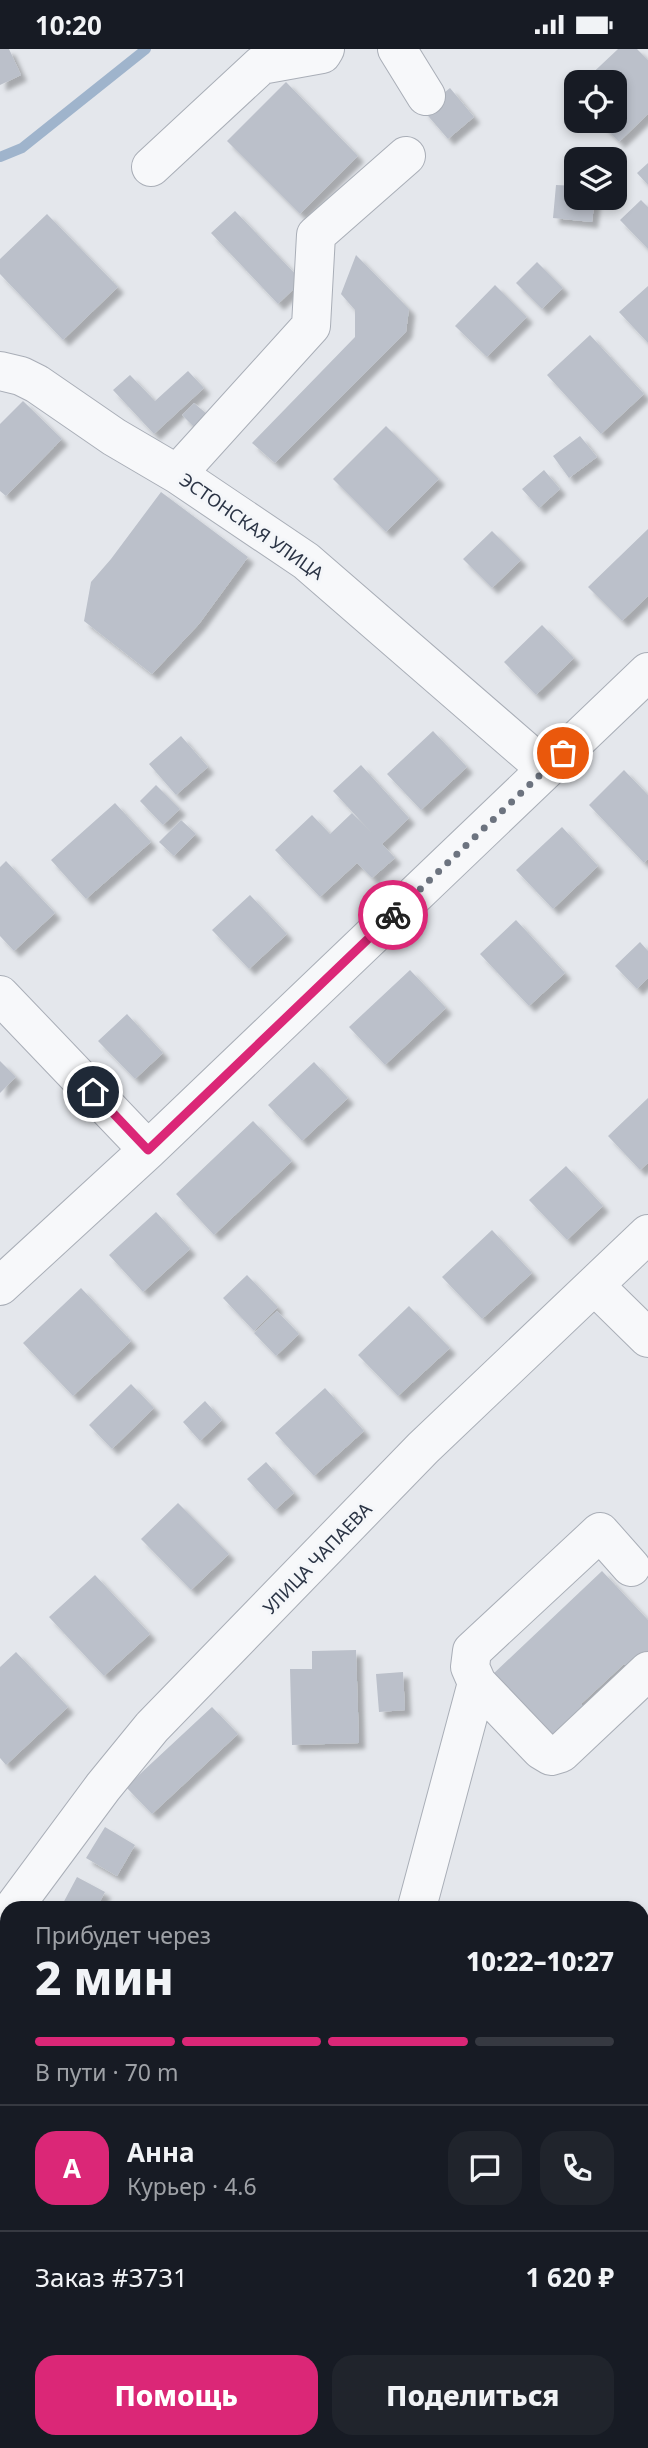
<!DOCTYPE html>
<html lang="ru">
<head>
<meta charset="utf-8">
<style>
  body { margin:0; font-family:"Noto Sans",sans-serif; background:#20242c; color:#f1f3f6; height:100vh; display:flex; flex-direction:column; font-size:26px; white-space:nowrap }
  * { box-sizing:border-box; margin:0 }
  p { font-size:23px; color:#9ea1a6 }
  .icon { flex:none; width:38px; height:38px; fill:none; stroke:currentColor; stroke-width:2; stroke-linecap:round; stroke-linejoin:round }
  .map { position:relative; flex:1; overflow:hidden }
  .panel { position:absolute; left:0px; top:1852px; width:649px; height:548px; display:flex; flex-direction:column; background:#171b24; border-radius:21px 21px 0 0; box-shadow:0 4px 10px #0003 }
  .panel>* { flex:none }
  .buttons { position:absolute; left:564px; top:21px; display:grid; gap:14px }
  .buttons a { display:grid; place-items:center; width:63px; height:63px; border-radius:14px; background:#171b24; box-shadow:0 4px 10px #0003; font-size:35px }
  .pin { position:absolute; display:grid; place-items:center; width:60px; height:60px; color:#fff; margin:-30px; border:4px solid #fff; border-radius:50%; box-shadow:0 2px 7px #0007 }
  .courier { position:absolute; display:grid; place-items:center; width:70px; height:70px; margin:-35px; border:5px solid #db2777; border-radius:50%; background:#fff; color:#222; box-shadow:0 2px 9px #0007 }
  .summary em { font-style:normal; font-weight:800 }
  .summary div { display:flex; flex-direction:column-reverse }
  .summary { display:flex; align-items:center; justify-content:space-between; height:119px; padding:0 35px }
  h1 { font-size:46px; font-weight:800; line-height:52px }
  .bar { display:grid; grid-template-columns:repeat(4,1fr); gap:10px 7px; align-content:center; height:84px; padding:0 35px }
  .bar i { height:9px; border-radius:5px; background:#363941 }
  .bar .on { background:#db2777 }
  .bar p { grid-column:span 4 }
  .line { display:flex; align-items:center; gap:18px; padding:0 35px; border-top:2px solid #363941 }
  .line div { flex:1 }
  .round { display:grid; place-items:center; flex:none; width:74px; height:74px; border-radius:21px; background:#20242c }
  .action { display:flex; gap:14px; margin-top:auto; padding:14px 35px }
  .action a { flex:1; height:80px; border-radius:21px; background:#db2777; color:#fff; font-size:28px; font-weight:800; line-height:80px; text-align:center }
  .action a+a { background:#20242c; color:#f1f3f6 }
  .status { display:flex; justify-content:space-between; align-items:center; height:49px; padding:0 35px; background:#171b24; direction:ltr }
  .status svg { height:19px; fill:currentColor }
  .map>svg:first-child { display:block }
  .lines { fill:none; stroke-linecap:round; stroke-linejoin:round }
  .stream { stroke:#9fb4cc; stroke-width:10 }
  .building { fill:#bbc0ca; filter:url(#shadow) }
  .minor-casing { stroke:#a9aeb7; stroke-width:40 }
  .minor { stroke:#f7f8fa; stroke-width:38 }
  .done { stroke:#6c737f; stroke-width:7; stroke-dasharray:0 12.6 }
  .route { stroke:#db2777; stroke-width:9 }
  .labels { text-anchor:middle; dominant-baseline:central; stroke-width:6; stroke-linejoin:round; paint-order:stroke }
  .street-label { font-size:18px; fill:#2b3445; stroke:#f4f6f9 }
</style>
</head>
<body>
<div class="status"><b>10:20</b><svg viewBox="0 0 49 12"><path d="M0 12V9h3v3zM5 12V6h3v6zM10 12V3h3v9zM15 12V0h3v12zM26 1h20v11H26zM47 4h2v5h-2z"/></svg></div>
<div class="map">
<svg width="648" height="2399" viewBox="0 0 648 2399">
  <defs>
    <filter id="shadow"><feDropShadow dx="6" dy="6" stdDeviation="2" flood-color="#0004"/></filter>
  </defs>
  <rect width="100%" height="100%" fill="#e4e7ec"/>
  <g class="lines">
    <path class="stream" d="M0,108L22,99L146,0"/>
  </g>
  <path class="building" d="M0,0H9L21,26L0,36Z
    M618,0H637L648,11V65L619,93L598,72H614V33H583Z
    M286,33L358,107L300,165L227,92Z
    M450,39L474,68L448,90L423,61Z
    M648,114V136L637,124Z
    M556,136L576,137V149H595L592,173L553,169Z
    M641,151L648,158V200L620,171Z
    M235,162L302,232L278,255L211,184Z
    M47,165L118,238L63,291L0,225V210Z
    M356,206L409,260L406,283L275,414L252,394L355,288V261L341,245Z
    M537,213L563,239L542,260L516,234Z
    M495,236L527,268L487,308L455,277Z
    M648,237V294L619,263Z
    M590,286L644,345L601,385L547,326Z
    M188,322L204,339L154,385L113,341L130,326L155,352Z
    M23,352L62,390L6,447L0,442V375Z
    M194,354L208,366L196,380L182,366Z
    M386,377L439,430L386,483L333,430Z
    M580,387L597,408L569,429L553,407Z
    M544,421L560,440L539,459L522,440Z
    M161,443L248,508L199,575L152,625L84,572L91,533L111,510Z
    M648,480V547L622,572L588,538Z
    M492,482L521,511L492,539L463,510Z
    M542,576L574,609L536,646L504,613Z
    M433,682L467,718L421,761L387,725Z
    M181,687L208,718L176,746L149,715Z
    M361,716L409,769L382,795L395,809L372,829L357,814L320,848L275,801L312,766L330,785L352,764L372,784L333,742Z
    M624,721L648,746V810L644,814L589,756Z
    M156,736L180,760L163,776L140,752Z
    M115,754L151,793L86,850L51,811Z
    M181,771L196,785L174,807L159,793Z
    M562,778L598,817L553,860L516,821Z
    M6,812L55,864L14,902L0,887V818Z
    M250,846L287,885L249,920L212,881Z
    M516,871L565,924L529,957L480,905Z
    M640,893L648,902V929L637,940L615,917Z
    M410,921L446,959L385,1016L349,978Z
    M127,965L163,1004L135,1030L98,992Z
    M0,1012L16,1028L0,1044Z
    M314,1013L348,1049L302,1092L268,1056Z
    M648,1049V1114L640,1121L608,1087Z
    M253,1072L292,1112L214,1186L176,1145Z
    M566,1117L603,1157L567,1191L529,1151Z
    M156,1163L190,1200L143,1243L109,1206Z
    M492,1181L532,1224L482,1270L442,1228Z
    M247,1226L278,1258L254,1282L223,1249Z
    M81,1239L131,1292L73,1347L23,1294Z
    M409,1257L450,1299L398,1347L358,1306Z
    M277,1262L299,1285L276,1307L254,1284Z
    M131,1335L154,1359L112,1400L89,1376Z
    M325,1339L364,1382L314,1427L275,1384Z
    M205,1352L222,1371L200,1392L183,1373Z
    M266,1413L294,1444L275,1461L247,1430Z
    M178,1454L229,1505L191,1541L141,1490Z
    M602,1522L648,1571V1609L632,1623L624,1615L581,1655L589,1663L556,1694L492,1626Z
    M95,1526L150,1585L104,1627L49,1568Z
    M356,1601L359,1694L292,1696L290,1620H312V1602Z
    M16,1603L68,1658L6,1716L0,1709V1618Z
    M403,1623L405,1661L379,1663L376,1625Z
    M212,1658L238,1685L152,1765L126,1738Z
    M105,1778L135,1796L117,1827L86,1809Z
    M77,1828L105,1843L97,1858H61Z
    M642,2238L648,2240V2334L642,2332Z"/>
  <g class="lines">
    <g class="minor-casing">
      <path id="minor" d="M397,0L426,47
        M151,118L261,16L322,5L325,0
        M0,322L21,327L37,335L114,388L177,425L306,512L546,720
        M177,425L311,277L316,186L406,107
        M0,946L148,1101
        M0,1237L148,1101L648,623
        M595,1237L648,1289
        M477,1634L541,1701L551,1707L561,1704L648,1622
        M14,1858L103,1738L152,1678L423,1399L648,1185
        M417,1858L477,1634L470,1618L472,1602L600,1483L631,1518
        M0,1947H7
        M642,2043L648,2030
        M0,2136H7
        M642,2157L648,2159
        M0,2202L7,2205
        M0,2267L7,2248
        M642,2370L648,2372
        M311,2392L312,2399"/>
    </g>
    <use href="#minor" class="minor"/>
  </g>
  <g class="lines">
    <path class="done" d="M393,866L563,704"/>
    <path class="route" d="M93,1043L148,1101L393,866"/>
  </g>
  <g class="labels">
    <g class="street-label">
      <text transform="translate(252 477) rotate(35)">ЭСТОНСКАЯ УЛИЦА</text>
      <text transform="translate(317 1509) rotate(-46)">УЛИЦА ЧАПАЕВА</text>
    </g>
  </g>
</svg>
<div class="buttons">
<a><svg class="icon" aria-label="locate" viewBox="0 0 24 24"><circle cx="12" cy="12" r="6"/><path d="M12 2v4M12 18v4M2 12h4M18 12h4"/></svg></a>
<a><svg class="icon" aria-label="layers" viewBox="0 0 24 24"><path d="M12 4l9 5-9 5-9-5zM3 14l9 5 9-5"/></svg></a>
</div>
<div class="pin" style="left:563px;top:704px;background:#ea580c"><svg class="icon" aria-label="bag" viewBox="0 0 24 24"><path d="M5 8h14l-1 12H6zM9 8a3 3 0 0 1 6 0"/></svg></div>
<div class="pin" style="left:93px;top:1043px;background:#1f2937"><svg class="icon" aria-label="home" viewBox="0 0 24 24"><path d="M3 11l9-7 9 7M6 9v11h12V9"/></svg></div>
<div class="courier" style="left:393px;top:866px"><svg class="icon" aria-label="bike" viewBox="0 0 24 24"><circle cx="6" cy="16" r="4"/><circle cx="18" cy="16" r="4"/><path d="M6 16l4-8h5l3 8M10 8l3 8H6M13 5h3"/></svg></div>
<section class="panel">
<div class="summary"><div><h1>2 мин</h1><p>Прибудет через</p></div><em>10:22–10:27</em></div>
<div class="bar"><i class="on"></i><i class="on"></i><i class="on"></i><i></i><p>В пути · 70 m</p></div>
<div class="line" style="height:126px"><b class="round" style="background:#db2777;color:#fff">А</b><div><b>Анна</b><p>Курьер · 4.6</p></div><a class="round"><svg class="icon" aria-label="chat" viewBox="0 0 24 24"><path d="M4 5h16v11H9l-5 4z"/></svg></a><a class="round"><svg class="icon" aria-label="phone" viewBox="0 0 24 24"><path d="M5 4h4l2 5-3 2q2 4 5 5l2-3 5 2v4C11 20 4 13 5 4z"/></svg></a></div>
<div class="line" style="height:91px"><div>Заказ #3731</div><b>1 620 ₽</b></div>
<div class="action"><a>Помощь</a><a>Поделиться</a></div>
</section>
</div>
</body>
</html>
